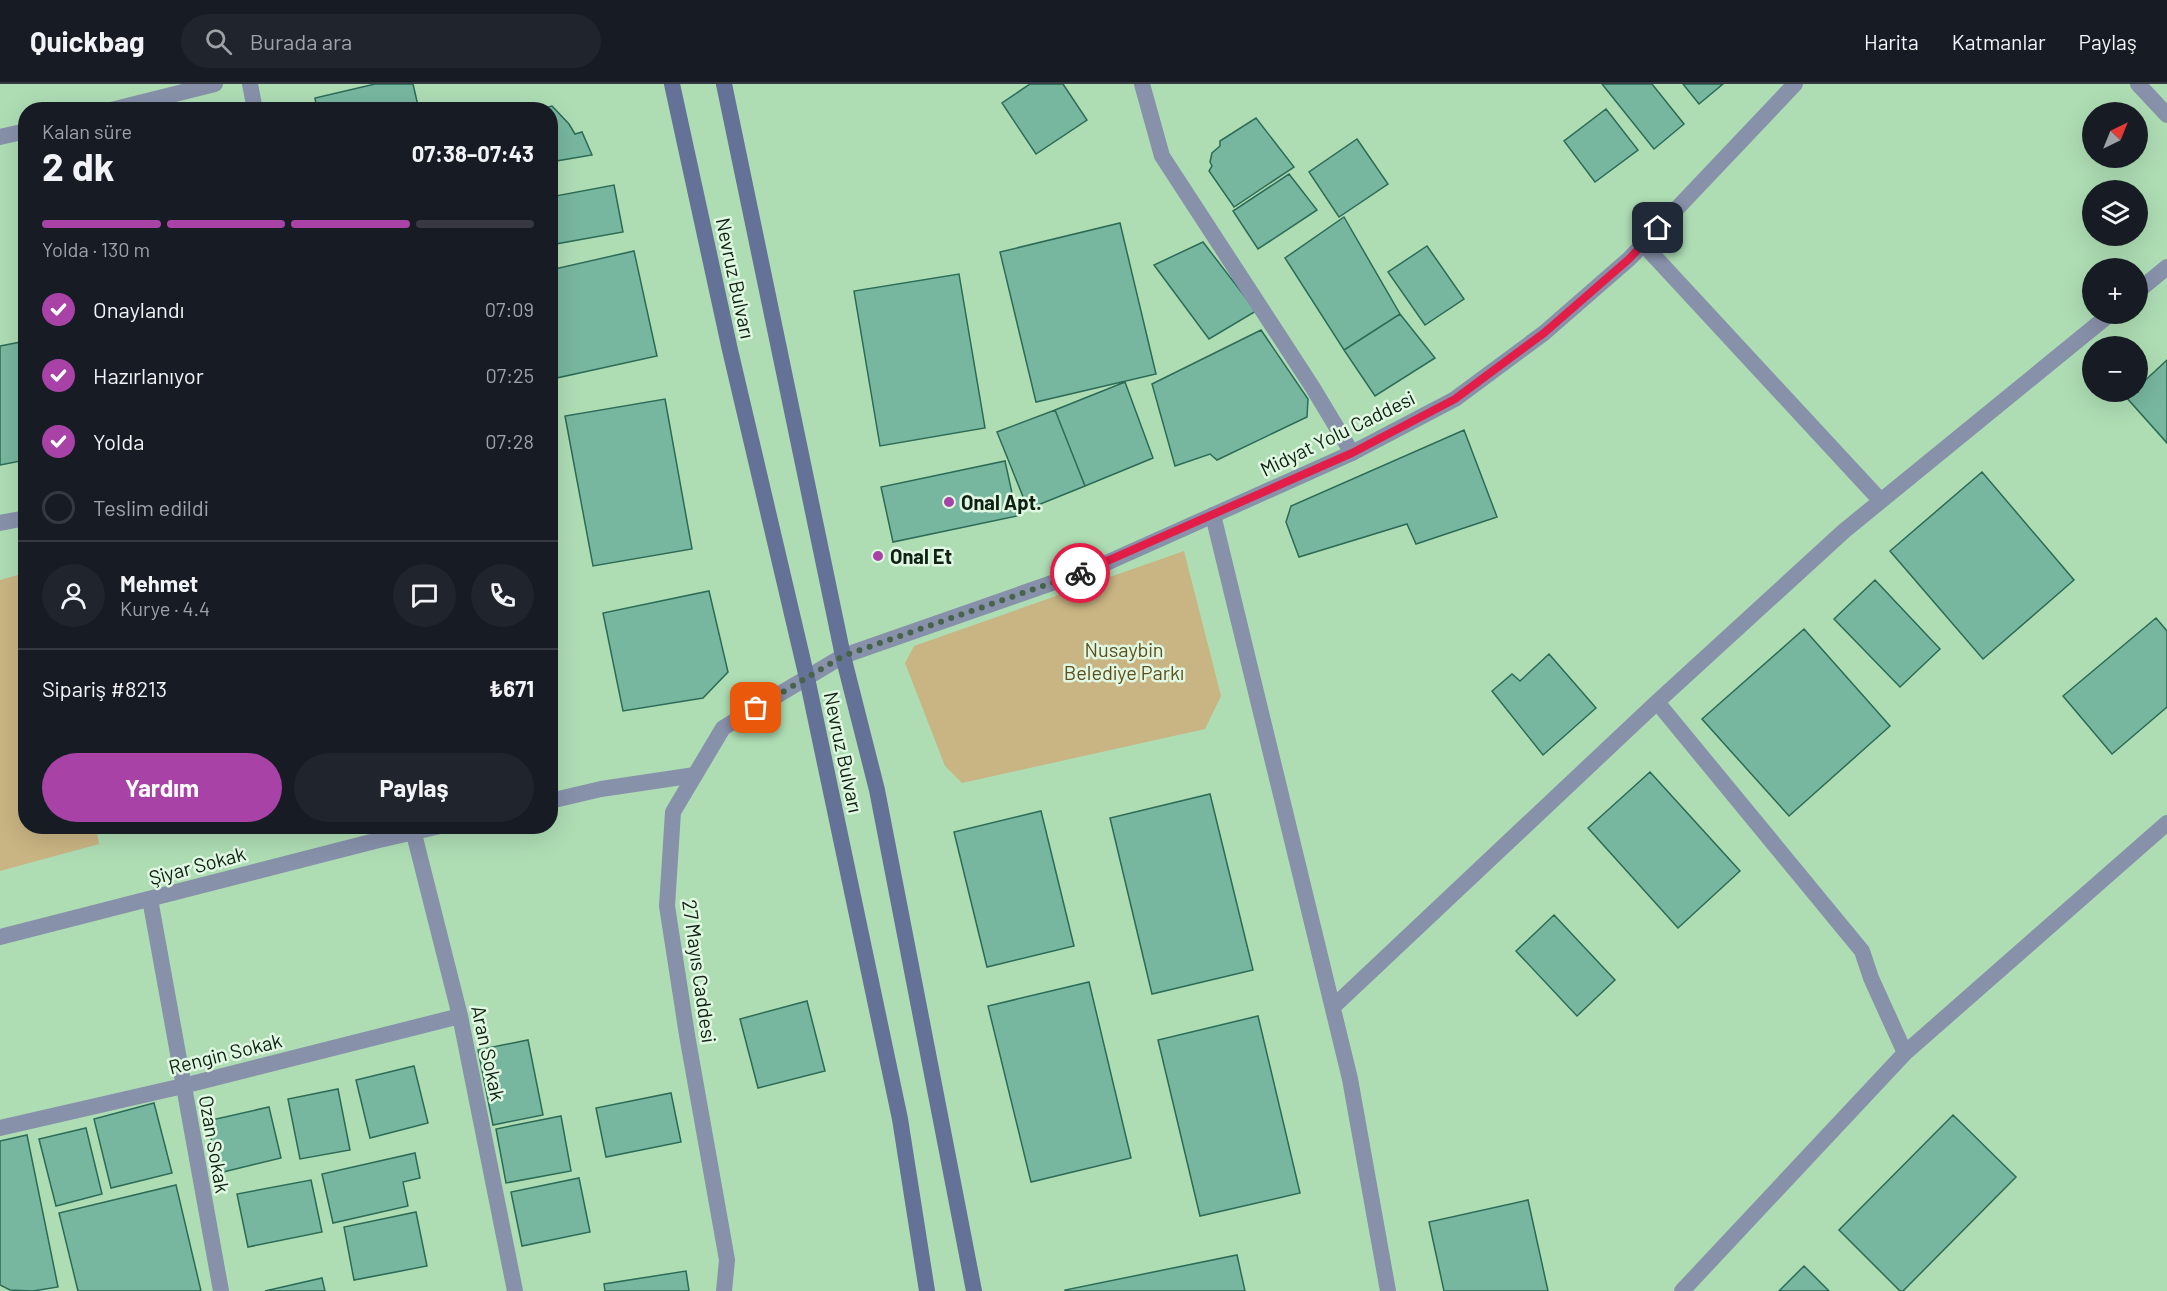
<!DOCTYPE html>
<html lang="tr">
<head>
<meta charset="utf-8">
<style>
  body { margin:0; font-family:Barlow,sans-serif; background:#20242c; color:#f1f3f6; height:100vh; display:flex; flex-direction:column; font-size:22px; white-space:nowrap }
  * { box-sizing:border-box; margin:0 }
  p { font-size:20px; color:#9ea1a6 }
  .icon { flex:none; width:33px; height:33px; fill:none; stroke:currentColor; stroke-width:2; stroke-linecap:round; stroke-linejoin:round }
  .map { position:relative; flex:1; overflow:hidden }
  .panel { position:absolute; left:18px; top:18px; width:540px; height:732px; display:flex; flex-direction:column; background:#171b24; border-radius:24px; box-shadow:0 6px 24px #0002 }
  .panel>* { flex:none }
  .needle { width:39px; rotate:43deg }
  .tools { position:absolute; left:2082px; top:18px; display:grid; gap:12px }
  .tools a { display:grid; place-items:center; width:66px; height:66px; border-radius:50%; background:#171b24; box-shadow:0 6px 24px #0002; font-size:30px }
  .pin { position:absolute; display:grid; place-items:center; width:51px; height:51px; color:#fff; margin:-26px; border-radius:12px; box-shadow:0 3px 9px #0006 }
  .courier { position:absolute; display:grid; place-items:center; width:60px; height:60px; margin:-30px; border:4px solid #e11d48; border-radius:50%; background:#fff; color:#222; box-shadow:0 2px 8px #0007 }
  .headline em { font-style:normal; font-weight:700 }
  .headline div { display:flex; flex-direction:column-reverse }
  .headline { display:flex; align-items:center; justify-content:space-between; height:102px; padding:0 24px }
  h1 { font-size:39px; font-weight:700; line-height:45px }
  .bar { display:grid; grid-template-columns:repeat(4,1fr); gap:9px 6px; align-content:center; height:72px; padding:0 24px }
  .bar i { height:8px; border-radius:4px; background:#363941 }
  .bar .on { background:#a842a6 }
  .bar p { grid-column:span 4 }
  .line { display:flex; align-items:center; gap:15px; padding:0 24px; border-top:2px solid #363941 }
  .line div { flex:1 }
  .round { display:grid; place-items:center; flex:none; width:63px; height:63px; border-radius:32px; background:#20242c }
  ol { padding:0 24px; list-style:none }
  li { display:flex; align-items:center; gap:18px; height:66px }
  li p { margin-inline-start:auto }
  li .icon { padding:6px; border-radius:50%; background:#a842a6; color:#fff; stroke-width:4 }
  li:last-child { color:#9ea1a6 }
  li i { width:33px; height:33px; border:3px solid #363941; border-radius:50% }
  .action { display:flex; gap:12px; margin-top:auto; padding:12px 24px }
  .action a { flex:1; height:69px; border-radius:36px; background:#a842a6; color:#fff; font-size:24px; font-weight:700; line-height:69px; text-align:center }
  .action a+a { background:#20242c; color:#f1f3f6 }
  header { display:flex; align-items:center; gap:36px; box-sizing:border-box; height:84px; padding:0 30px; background:#171b24; border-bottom:2px solid #363941 }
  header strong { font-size:28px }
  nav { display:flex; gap:33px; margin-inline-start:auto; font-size:21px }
  .search { width:420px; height:54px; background:#20242c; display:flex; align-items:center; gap:15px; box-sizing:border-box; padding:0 21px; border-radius:33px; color:#9ea1a6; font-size:22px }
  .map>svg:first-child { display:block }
  .green { fill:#c9b483 }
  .building { fill:#78b79f; stroke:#2c6b56; stroke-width:1.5 }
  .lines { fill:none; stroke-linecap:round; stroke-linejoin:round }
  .minor { stroke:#8791aa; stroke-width:16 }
  .tertiary { stroke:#8791aa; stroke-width:16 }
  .secondary { stroke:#647297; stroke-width:16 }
  .done { stroke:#47634b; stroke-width:6; stroke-dasharray:0 10.8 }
  .route { stroke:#e11d48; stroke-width:8 }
  .poi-dot { fill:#a842a6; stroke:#e0f7e2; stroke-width:2 }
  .labels { text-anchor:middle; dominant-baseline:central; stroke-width:5; stroke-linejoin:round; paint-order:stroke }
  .street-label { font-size:20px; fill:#0f2112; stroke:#e0f7e2 }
  .poi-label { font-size:20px; font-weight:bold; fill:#0f2112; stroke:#e0f7e2; text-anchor:start }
  .park-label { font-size:20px; fill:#5f4d1b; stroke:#e0f7e2 }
</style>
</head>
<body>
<header>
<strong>Quickbag</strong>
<div class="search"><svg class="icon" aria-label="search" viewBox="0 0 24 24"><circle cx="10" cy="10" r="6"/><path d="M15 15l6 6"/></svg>Burada ara</div>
<nav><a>Harita</a><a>Katmanlar</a><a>Paylaş</a></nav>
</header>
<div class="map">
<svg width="2167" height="1207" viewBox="0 0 2167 1207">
  <rect width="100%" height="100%" fill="#aeddb4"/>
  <path class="green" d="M1184,467L1221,612L1205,645L962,699L945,682L905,579L914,562Z
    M25,489L26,742L96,743L99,760L0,787V496Z"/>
  <path class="building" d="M375,0H413L419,26H317L315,14Z
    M1030,0H1063L1087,36L1036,70L1002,19Z
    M1602,0H1652L1684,40L1654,65Z
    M1683,0H1723L1699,20Z
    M552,22L569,40L575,50L582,48L592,71L550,78V26H537Z
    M1606,25L1638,66L1595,98L1564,57Z
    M1256,34L1294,83L1234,123L1209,87L1212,82L1210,78L1212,69L1220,62V57Z
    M1357,55L1388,100L1339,133L1309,88Z
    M1289,90L1317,126L1258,165L1233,127Z
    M614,101L623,148L550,161V113Z
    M1344,133L1400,230L1344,266L1285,174Z
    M1120,139L1156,290L1036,318L1000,168Z
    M1203,158L1256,227L1209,255L1154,181Z
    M1427,162L1464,215L1425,241L1388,188Z
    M634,167L657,272L552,295L550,286V186Z
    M959,190L985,344L880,362L854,207Z
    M1400,230L1435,274L1375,312L1344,266Z
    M1261,246L1308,315L1307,333L1217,376L1210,370L1175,382L1152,300Z
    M26,257V376L0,381V262Z
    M2167,276V359L2126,313L2132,308H2138V303Z
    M1125,298L1153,374L1085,402L1055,326Z
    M665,315L692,465L593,482L565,332Z
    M1055,326L1085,402L1028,425L997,348Z
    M1464,346L1497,433L1416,460L1407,440L1299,473L1286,438L1291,422Z
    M1005,377L1017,432L893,458L881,403Z
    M1982,388L2074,496L1983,575L1890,467Z
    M1875,496L1940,565L1900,603L1834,535Z
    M709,507L728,588L703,614L623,627L603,529Z
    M2156,534L2167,547V623L2112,670L2063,612Z
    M1804,545L1890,642L1789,732L1702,635Z
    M1549,570L1596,624L1543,671L1492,607L1512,590L1520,597Z
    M1650,688L1740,787L1678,844L1588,744Z
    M1210,710L1253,886L1152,910L1110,734Z
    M1041,727L1074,862L987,883L954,748Z
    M1554,831L1615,896L1577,932L1516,867Z
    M1089,898L1131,1074L1031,1098L988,922Z
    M807,917L825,987L758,1004L740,935Z
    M1258,932L1300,1109L1200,1132L1158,956Z
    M528,956L543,1031L493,1041L478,966Z
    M414,982L428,1039L370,1054L356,996Z
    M338,1005L350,1066L300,1075L288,1015Z
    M671,1009L681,1058L606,1073L596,1024Z
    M154,1019L172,1089L111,1104L94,1035Z
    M269,1023L281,1074L219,1089L207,1037Z
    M1953,1031L2016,1093L1903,1207H1900L1839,1146Z
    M561,1032L571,1087L506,1099L496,1045Z
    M86,1044L102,1110L56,1122L39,1055Z
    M27,1051L58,1203L33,1207L10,1206L0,1201V1057Z
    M415,1069L420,1094L403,1098L408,1122L333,1139L322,1090Z
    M579,1094L590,1148L522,1162L511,1108Z
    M311,1096L322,1148L248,1163L237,1110Z
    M176,1101L201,1207H78L59,1129Z
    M1528,1116L1548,1207H1444L1429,1138Z
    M416,1128L427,1182L354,1196L344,1143Z
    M1237,1171L1245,1207H1065V1206Z
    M1804,1182L1829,1207H1779Z
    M686,1187L689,1207H605L604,1200Z
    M322,1194L325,1207H265Z"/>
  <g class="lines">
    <path class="minor" d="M250,0L255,26
      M1142,0L1162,72L1313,304L1352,369
      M2138,0L2167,31
      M111,26L215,0
      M0,53L26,47
      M1643,160L1881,417
      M2138,207L2167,183
      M1213,431L1350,995L1388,1207
      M0,439L26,434
      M1657,618L1862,867L1871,894L1905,969
      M550,717L601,705L695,691
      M412,742L460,932L515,1207
      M150,815L221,1207
      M0,853L375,757L440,742
      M1333,923L1657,618L1844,447L2110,230
      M0,1044L183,1002L460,932
      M1682,1207L1905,969L2167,739"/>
    <path class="tertiary" d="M724,1207L727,1176L687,951L667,822L673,728L723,644L843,572L1095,484L1352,369L1455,315L1544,249L1629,175L1795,0"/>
    <path class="secondary" d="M672,0L730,266L807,594L900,1035L927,1207
      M724,0L843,572L877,706L974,1207"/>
  </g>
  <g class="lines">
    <path class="done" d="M756,624L843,572L1080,489"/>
    <path class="route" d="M1080,489L1352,369L1455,315L1544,249L1629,175L1658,144"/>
  </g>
  <g class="poi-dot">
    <circle cx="949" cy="418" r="6"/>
    <circle cx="878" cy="472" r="6"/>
  </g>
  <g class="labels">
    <g class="street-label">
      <text transform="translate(736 194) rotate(78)">Nevruz Bulvarı</text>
      <text transform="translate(1337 349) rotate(-26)">Midyat Yolu Caddesi</text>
      <text transform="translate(844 668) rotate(78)">Nevruz Bulvarı</text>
      <text transform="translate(197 781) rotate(-15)">Şiyar Sokak</text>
      <text transform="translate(700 887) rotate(82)">27 Mayıs Caddesi</text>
      <text transform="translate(225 969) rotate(-14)">Rengin Sokak</text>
      <text transform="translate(489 969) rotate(78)">Aran Sokak</text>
      <text transform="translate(215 1060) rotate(80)">Ozan Sokak</text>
    </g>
    <g class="poi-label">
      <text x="961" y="418">Onal Apt.</text>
      <text x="890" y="472">Onal Et</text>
    </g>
    <g class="park-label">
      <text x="1124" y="565">Nusaybin<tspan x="1124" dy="23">Belediye Parkı</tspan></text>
    </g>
  </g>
</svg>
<div class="tools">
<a><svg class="needle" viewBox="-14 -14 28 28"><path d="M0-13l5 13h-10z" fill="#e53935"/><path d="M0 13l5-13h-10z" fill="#9ea1a6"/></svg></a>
<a><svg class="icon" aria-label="layers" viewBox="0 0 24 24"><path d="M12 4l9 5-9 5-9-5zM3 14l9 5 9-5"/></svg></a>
<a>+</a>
<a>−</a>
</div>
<div class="pin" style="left:756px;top:624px;background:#ea580c"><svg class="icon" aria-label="bag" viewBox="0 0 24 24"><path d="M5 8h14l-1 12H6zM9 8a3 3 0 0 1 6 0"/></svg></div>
<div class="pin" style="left:1658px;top:144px;background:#1f2937"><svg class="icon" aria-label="home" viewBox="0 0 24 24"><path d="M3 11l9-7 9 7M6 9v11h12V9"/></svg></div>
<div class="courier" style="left:1080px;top:489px"><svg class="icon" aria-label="bike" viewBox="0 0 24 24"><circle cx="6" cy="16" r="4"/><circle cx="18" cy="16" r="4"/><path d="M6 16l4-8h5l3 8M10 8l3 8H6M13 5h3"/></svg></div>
<section class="panel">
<div class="headline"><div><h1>2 dk</h1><p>Kalan süre</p></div><em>07:38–07:43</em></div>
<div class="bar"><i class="on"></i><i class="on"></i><i class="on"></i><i></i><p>Yolda · 130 m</p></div>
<ol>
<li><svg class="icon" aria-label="check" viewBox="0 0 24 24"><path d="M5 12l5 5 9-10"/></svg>Onaylandı<p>07:09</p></li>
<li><svg class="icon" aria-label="check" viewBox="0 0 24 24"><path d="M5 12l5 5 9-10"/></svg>Hazırlanıyor<p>07:25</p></li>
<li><svg class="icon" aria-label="check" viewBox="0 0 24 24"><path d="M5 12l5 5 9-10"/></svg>Yolda<p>07:28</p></li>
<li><i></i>Teslim edildi</li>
</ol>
<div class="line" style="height:108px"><a class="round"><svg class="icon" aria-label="person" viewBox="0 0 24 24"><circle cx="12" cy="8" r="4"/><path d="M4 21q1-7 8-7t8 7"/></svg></a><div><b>Mehmet</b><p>Kurye · 4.4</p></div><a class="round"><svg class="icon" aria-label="chat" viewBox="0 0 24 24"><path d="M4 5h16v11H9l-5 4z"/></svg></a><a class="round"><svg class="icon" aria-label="phone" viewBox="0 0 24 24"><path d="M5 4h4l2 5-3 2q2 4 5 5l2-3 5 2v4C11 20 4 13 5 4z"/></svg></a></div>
<div class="line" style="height:78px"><div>Sipariş #8213</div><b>₺671</b></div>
<div class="action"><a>Yardım</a><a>Paylaş</a></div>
</section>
</div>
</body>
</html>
